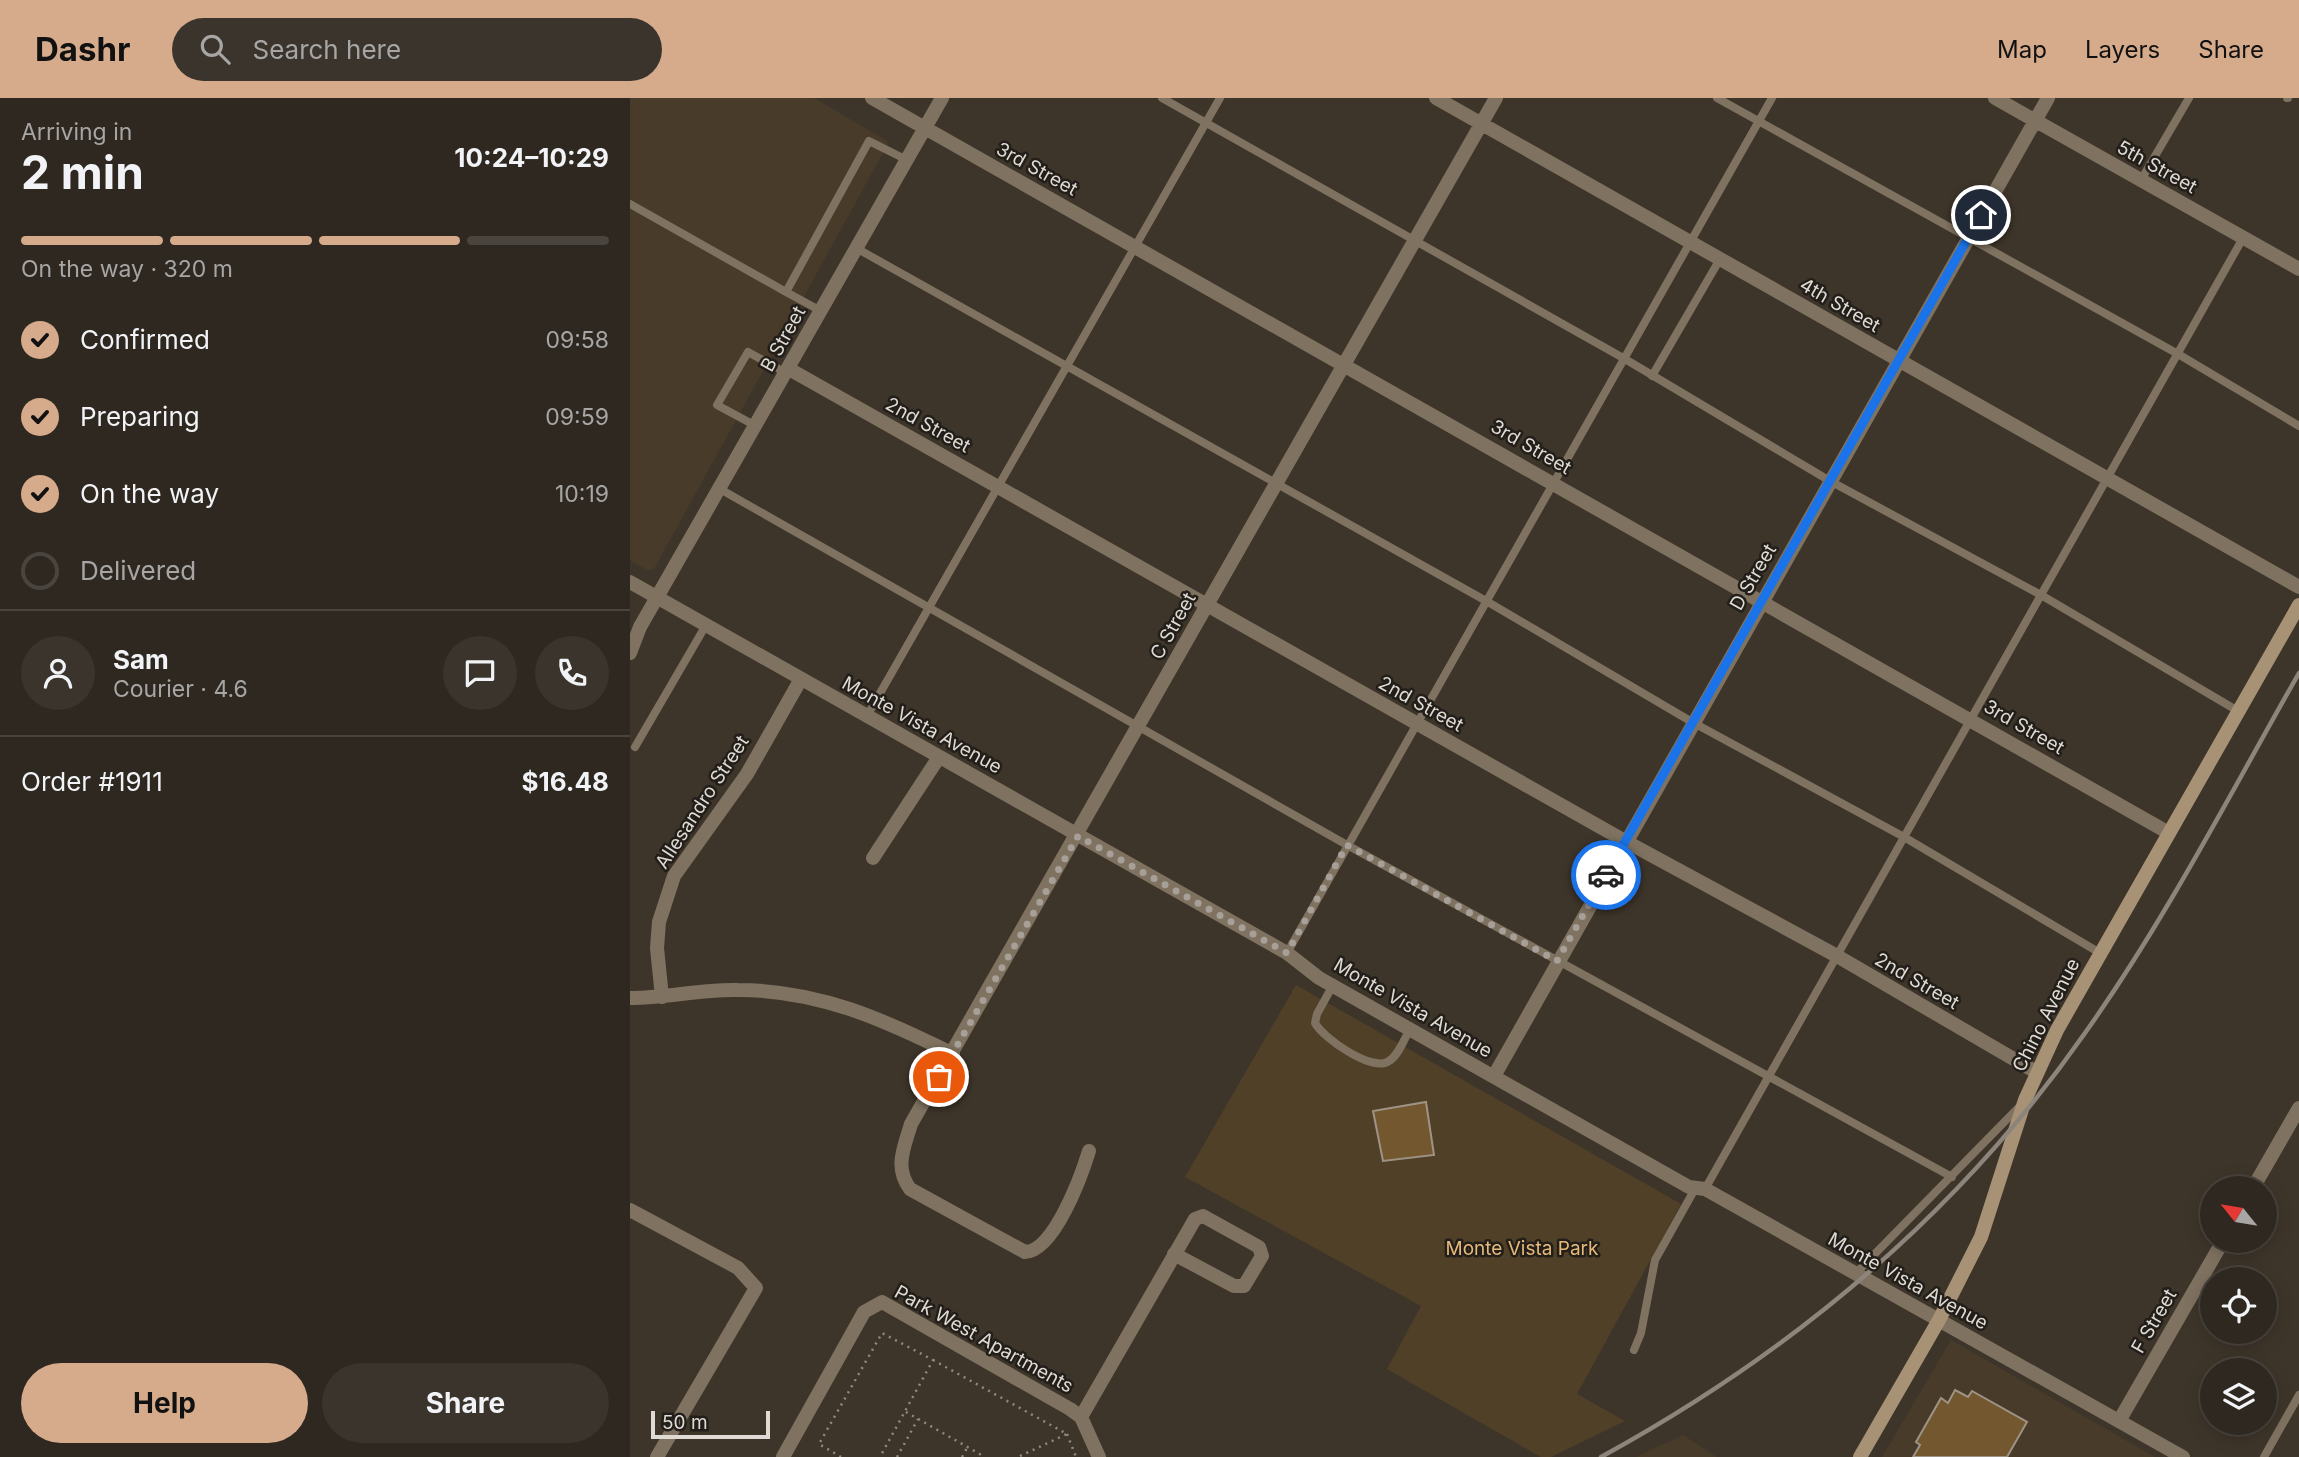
<!DOCTYPE html>
<html lang="en">
<head>
<meta charset="utf-8">
<style>
  body { margin:0; font-family:Inter,sans-serif; background:#3a342d; color:#f1f3f6; height:100vh; display:flex; flex-direction:column; font-size:26px; white-space:nowrap }
  * { box-sizing:border-box; margin:0 }
  p { font-size:23px; color:#a7a6a5 }
  .icon { flex:none; width:38px; height:38px; fill:none; stroke:currentColor; stroke-width:2; stroke-linecap:round; stroke-linejoin:round }
  .map { position:relative; flex:1; overflow:hidden }
  .side { display:flex; flex-direction:column; background:#2e2820; width:630px }
  .side>* { flex:none }
  .needle { width:46px; rotate:300deg }
  .buttons { position:absolute; left:1570px; top:1078px; display:grid; gap:14px }
  .buttons a { display:grid; place-items:center; width:77px; height:77px; border-radius:50%; background:#2e2820; box-shadow:0 4px 18px #0003,0 0 0 2px #49443e; font-size:35px }
  .scale { position:absolute; left:21px; bottom:18px; width:119px; box-sizing:border-box; padding-left:7px; border:4px solid #dfdad3; border-top:0; font-size:19px; line-height:24px; white-space:nowrap; color:#dfdad3; -webkit-text-stroke:5px #221e19; paint-order:stroke }
  .pin { position:absolute; display:grid; place-items:center; width:60px; height:60px; color:#fff; margin:-30px; border:4px solid #fff; border-radius:50%; box-shadow:0 2px 7px #0007 }
  .courier { position:absolute; display:grid; place-items:center; width:70px; height:70px; margin:-35px; border:5px solid #1a73e8; border-radius:50%; background:#fff; color:#222; box-shadow:0 2px 9px #0007 }
  .summary em { font-style:normal; font-weight:700 }
  .summary div { display:flex; flex-direction:column-reverse }
  .summary { display:flex; align-items:center; justify-content:space-between; height:119px; padding:0 21px }
  h1 { font-size:46px; font-weight:700; line-height:52px }
  .bar { display:grid; grid-template-columns:repeat(4,1fr); gap:10px 7px; align-content:center; height:84px; padding:0 21px }
  .bar i { height:9px; border-radius:5px; background:#49443e }
  .bar .selected { background:#d6ab8b }
  .bar p { grid-column:span 4 }
  .line { display:flex; align-items:center; gap:18px; padding:0 21px; border-top:2px solid #49443e }
  .line div { flex:1 }
  .round { display:grid; place-items:center; flex:none; width:74px; height:74px; border-radius:37px; background:#3a342d }
  ol { padding:0 21px; list-style:none }
  li { display:flex; align-items:center; gap:21px; height:77px }
  li p { margin-inline-start:auto }
  li .icon { padding:7px; border-radius:50%; background:#d6ab8b; color:#111; stroke-width:4 }
  li:last-child { color:#a7a6a5 }
  li i { width:38px; height:38px; border:4px solid #49443e; border-radius:50% }
  .primary-button { display:flex; gap:14px; margin-top:auto; padding:14px 21px }
  .primary-button a { flex:1; height:80px; border-radius:42px; background:#d6ab8b; color:#111; font-size:28px; font-weight:700; line-height:80px; text-align:center }
  .primary-button a+a { background:#3a342d; color:#f1f3f6 }
  header { display:flex; align-items:center; gap:42px; box-sizing:border-box; height:98px; padding:0 35px; background:#d6ab8b; color:#111 }
  header strong { font-size:33px }
  nav { display:flex; gap:38px; margin-inline-start:auto; font-size:24px }
  .search { width:490px; height:63px; background:#3a342d; display:flex; align-items:center; gap:18px; box-sizing:border-box; padding:0 24px; border-radius:38px; color:#a7a6a5; font-size:26px }
  main { display:flex; flex:1; min-height:0 }
  .map>svg:first-child { display:block }
  .built { fill:#483b2a }
  .green { fill:#514028 }
  .building { fill:#73572f; stroke:#9d9386; stroke-width:2 }
  .lines { fill:none; stroke-linecap:round; stroke-linejoin:round }
  .path { stroke:#918a81; stroke-width:2.5; stroke-dasharray:2 5; stroke-linecap:butt }
  .service { stroke:#7f7260; stroke-width:8 }
  .minor { stroke:#7f7260; stroke-width:14 }
  .tertiary { stroke:#7f7260; stroke-width:14 }
  .secondary { stroke:#a79276; stroke-width:14 }
  .rail { stroke:#8d857c; stroke-width:4.5 }
  .done { stroke:#a7a098; stroke-width:7; stroke-dasharray:0 12.6 }
  .route { stroke:#1a73e8; stroke-width:9 }
  .labels { text-anchor:middle; dominant-baseline:central; stroke-width:5; stroke-linejoin:round; paint-order:stroke }
  .street-label { font-size:19px; fill:#dfdad3; stroke:#221e19 }
  .park-label { font-size:19px; fill:#e7b878; stroke:#221e19 }
</style>
</head>
<body>
<header>
<strong>Dashr</strong>
<div class="search"><svg class="icon" aria-label="search" viewBox="0 0 24 24"><circle cx="10" cy="10" r="6"/><path d="M15 15l6 6"/></svg>Search here</div>
<nav><a>Map</a><a>Layers</a><a>Share</a></nav>
</header>
<main>
<section class="side">
<div class="summary"><div><h1>2 min</h1><p>Arriving in</p></div><em>10:24–10:29</em></div>
<div class="bar"><i class="selected"></i><i class="selected"></i><i class="selected"></i><i></i><p>On the way · 320 m</p></div>
<ol>
<li><svg class="icon" aria-label="check" viewBox="0 0 24 24"><path d="M5 12l5 5 9-10"/></svg>Confirmed<p>09:58</p></li>
<li><svg class="icon" aria-label="check" viewBox="0 0 24 24"><path d="M5 12l5 5 9-10"/></svg>Preparing<p>09:59</p></li>
<li><svg class="icon" aria-label="check" viewBox="0 0 24 24"><path d="M5 12l5 5 9-10"/></svg>On the way<p>10:19</p></li>
<li><i></i>Delivered</li>
</ol>
<div class="line" style="height:126px"><a class="round"><svg class="icon" aria-label="person" viewBox="0 0 24 24"><circle cx="12" cy="8" r="4"/><path d="M4 21q1-7 8-7t8 7"/></svg></a><div><b>Sam</b><p>Courier · 4.6</p></div><a class="round"><svg class="icon" aria-label="chat" viewBox="0 0 24 24"><path d="M4 5h16v11H9l-5 4z"/></svg></a><a class="round"><svg class="icon" aria-label="phone" viewBox="0 0 24 24"><path d="M5 4h4l2 5-3 2q2 4 5 5l2-3 5 2v4C11 20 4 13 5 4z"/></svg></a></div>
<div class="line" style="height:91px"><div>Order #1911</div><b>$16.48</b></div>
<div class="primary-button"><a>Help</a><a>Share</a></div>
</section>
<div class="map">
<svg width="1669" height="1359" viewBox="0 0 1669 1359">
  <rect width="100%" height="100%" fill="#3e352a"/>
  <path class="built" d="M0,0H184L259,44L24,471L17,472L0,462Z
    M1321,1242L1525,1359H1252Z
    M1053,1337L1087,1359H1006Z"/>
  <path class="green" d="M666,887L1051,1106L947,1296L995,1323L921,1359H911L757,1271L791,1208L555,1079Z"/>
  <path class="building" d="M796,1004L804,1057L753,1063L743,1013Z
    M1325,1292L1338,1299L1342,1293L1397,1324L1377,1359H1283L1290,1347L1286,1344L1311,1300L1318,1305Z"/>
  <g class="lines">
    <path class="path" d="M303,1262L437,1336L388,1359
      M276,1314L355,1359
      M437,1336L446,1359
      M211,1359L189,1346L252,1235L303,1262L250,1359
      M267,1359L288,1321
      M332,1359L337,1350"/>
    <path class="service" d="M532,0L995,261L1200,383L1411,497L1608,613
      M1087,0L1548,256L1669,328
      M1657,0H1658
      M1511,82L1559,0
      M0,106L156,194
      M226,150L858,504L1062,624L1274,739L1470,855
      M191,213L156,194L239,43L277,62
      M1022,278L1090,161
      M126,328L87,307L118,254L156,275
      M90,391L717,747L1322,1079
      M237,618L590,0
      M5,649L76,527
      M657,855L1142,0
      M703,887L687,916L685,925C693,940 743,975 759,963C769,957 774,941 780,931
      M1075,1091L1613,140
      M1227,1174L1389,1009
      M1004,1252L1011,1235L1025,1162L1066,1089
      M1634,1359L1669,1297"/>
    <path class="minor" d="M242,0L1539,735
      M806,0L1669,489
      M1365,0L1669,171
      M159,271L995,743L1207,858L1406,974
      M0,555L10,529L312,0
      M243,760L309,659
      M32,899L27,850L29,824L44,778L117,676L171,581
      M0,900C36,900 72,891 108,892C188,892 253,921 323,956
      M864,978L1418,0
      M459,1053C451,1079 424,1153 395,1154L280,1091C264,1069 274,1050 281,1026L866,0
      M1623,1090L1669,1010
      M0,1112L108,1170L126,1190L27,1359
      M451,1319L565,1121L573,1118L629,1149L632,1158L614,1188H604L544,1156
      M1489,1323L1593,1143
      M153,1359L234,1214L252,1204L440,1311L451,1319L469,1359"/>
    <path class="tertiary" d="M0,484L657,855L689,880L1059,1089L1075,1091L1553,1359"/>
    <path class="secondary" d="M1230,1359L1309,1222L1351,1139L1395,1002L1427,932L1669,507"/>
    <path class="rail" d="M971,1359C1163,1254 1329,1115 1455,935C1536,821 1600,696 1669,575"/>
  </g>
  <g class="lines">
    <path class="done" d="M309,979L448,738L657,855L717,747L927,863L976,777"/>
    <path class="route" d="M976,777L1351,117"/>
  </g>
  <g class="labels">
    <g class="street-label">
      <text transform="translate(1527 69) rotate(29)">5th Street</text>
      <text transform="translate(407 71) rotate(29)">3rd Street</text>
      <text transform="translate(1210 207) rotate(30)">4th Street</text>
      <text transform="translate(153 241) rotate(-61)">B Street</text>
      <text transform="translate(298 327) rotate(29)">2nd Street</text>
      <text transform="translate(901 349) rotate(30)">3rd Street</text>
      <text transform="translate(1123 479) rotate(-60)">D Street</text>
      <text transform="translate(543 528) rotate(-61)">C Street</text>
      <text transform="translate(791 606) rotate(29)">2nd Street</text>
      <text transform="translate(292 627) rotate(29)">Monte Vista Avenue</text>
      <text transform="translate(1394 629) rotate(30)">3rd Street</text>
      <text transform="translate(72 704) rotate(-57)">Allesandro Street</text>
      <text transform="translate(1287 883) rotate(30)">2nd Street</text>
      <text transform="translate(783 910) rotate(30)">Monte Vista Avenue</text>
      <text transform="translate(1416 917) rotate(-63)">Chino Avenue</text>
      <text transform="translate(1278 1183) rotate(29)">Monte Vista Avenue</text>
      <text transform="translate(1524 1223) rotate(-60)">F Street</text>
      <text transform="translate(354 1241) rotate(29)">Park West Apartments</text>
    </g>
    <g class="park-label">
      <text x="892" y="1150">Monte Vista Park</text>
    </g>
  </g>
</svg>
<div class="buttons">
<a><svg class="needle" viewBox="-14 -14 28 28"><path d="M0-13l5 13h-10z" fill="#e53935"/><path d="M0 13l5-13h-10z" fill="#a7a6a5"/></svg></a>
<a><svg class="icon" aria-label="locate" viewBox="0 0 24 24"><circle cx="12" cy="12" r="6"/><path d="M12 2v4M12 18v4M2 12h4M18 12h4"/></svg></a>
<a><svg class="icon" aria-label="layers" viewBox="0 0 24 24"><path d="M12 4l9 5-9 5-9-5zM3 14l9 5 9-5"/></svg></a>
</div>
<div class="scale">50 m</div>
<div class="pin" style="left:309px;top:979px;background:#ea580c"><svg class="icon" aria-label="bag" viewBox="0 0 24 24"><path d="M5 8h14l-1 12H6zM9 8a3 3 0 0 1 6 0"/></svg></div>
<div class="pin" style="left:1351px;top:117px;background:#1f2937"><svg class="icon" aria-label="home" viewBox="0 0 24 24"><path d="M3 11l9-7 9 7M6 9v11h12V9"/></svg></div>
<div class="courier" style="left:976px;top:777px"><svg class="icon" aria-label="car" viewBox="0 0 24 24"><path d="M5 17H2v-5l4-1 3-4h7l3 4 3 1v5h-3M9 17h6M6 11h13"/><circle cx="7" cy="17" r="2"/><circle cx="17" cy="17" r="2"/></svg></div>
</div>
</main>
</body>
</html>
